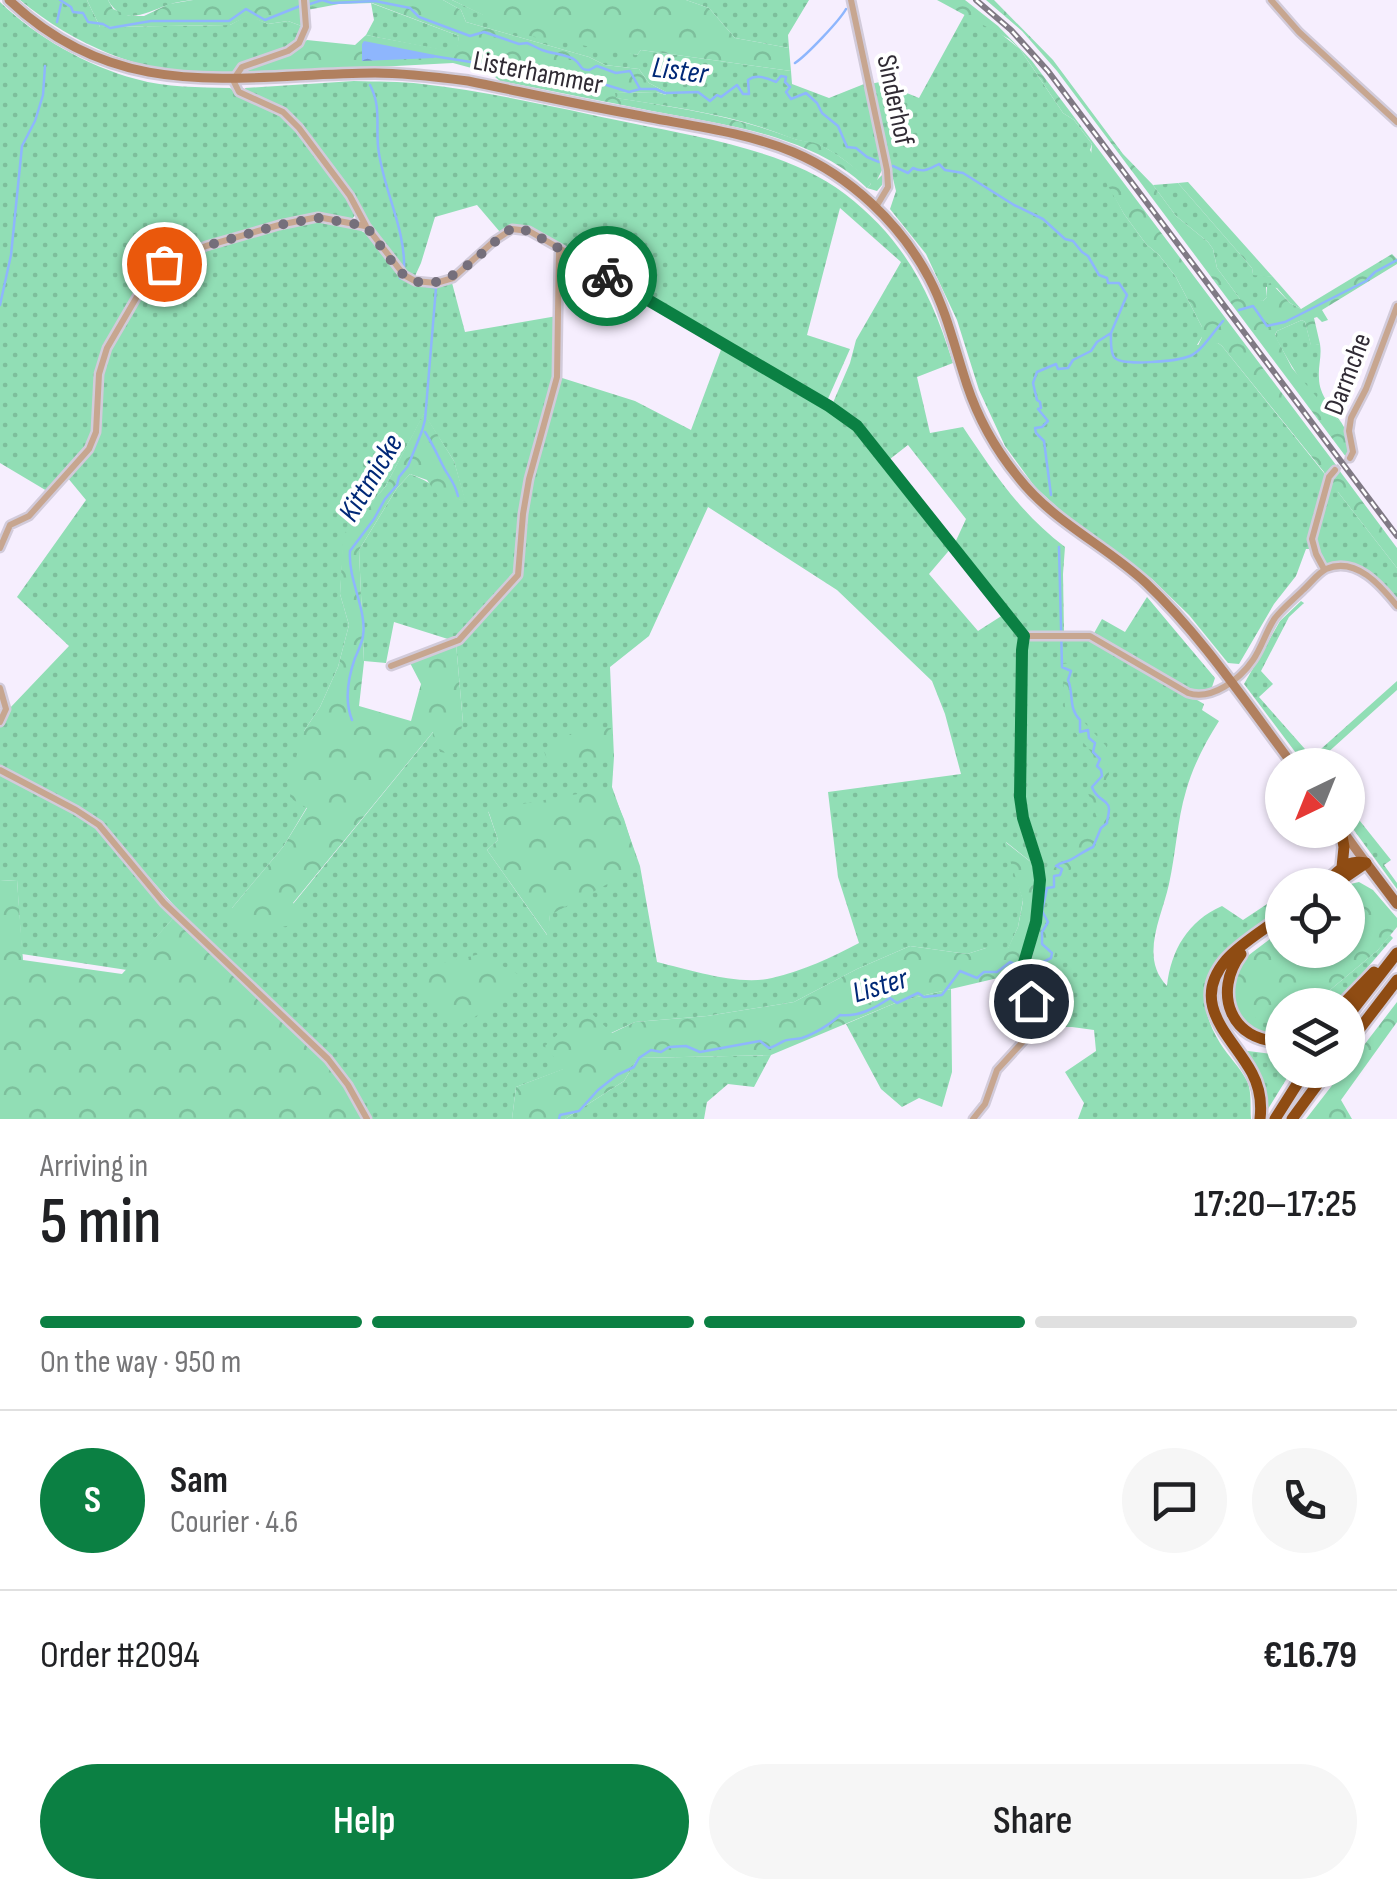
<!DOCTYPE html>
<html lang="en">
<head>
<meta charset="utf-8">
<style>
  body { margin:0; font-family:"Sofia Sans Condensed",sans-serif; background:#f6f6f6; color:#202124; height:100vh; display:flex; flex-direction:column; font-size:38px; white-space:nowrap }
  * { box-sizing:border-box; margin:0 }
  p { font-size:32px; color:#757577 }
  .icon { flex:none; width:55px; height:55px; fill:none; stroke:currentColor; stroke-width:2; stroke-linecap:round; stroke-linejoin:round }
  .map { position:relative; height:1119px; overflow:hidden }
  .drawer { display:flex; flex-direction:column; background:#fff; flex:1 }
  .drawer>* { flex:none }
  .needle { width:65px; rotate:223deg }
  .buttons { position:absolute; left:1265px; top:748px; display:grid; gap:20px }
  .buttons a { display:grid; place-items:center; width:100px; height:100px; border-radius:50%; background:#fff; box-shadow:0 2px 8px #0004; font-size:50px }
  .pin { position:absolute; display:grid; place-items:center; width:85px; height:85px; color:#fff; margin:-42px; border:5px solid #fff; border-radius:50%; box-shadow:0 2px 10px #0007 }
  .courier { position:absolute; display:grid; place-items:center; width:100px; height:100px; margin:-50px; border:8px solid #0b8043; border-radius:50%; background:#fff; color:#222; box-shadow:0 2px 12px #0007 }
  .overview em { font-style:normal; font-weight:600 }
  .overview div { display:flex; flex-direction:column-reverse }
  .overview { display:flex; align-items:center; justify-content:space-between; height:170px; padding:0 40px }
  h1 { font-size:65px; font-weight:600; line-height:75px }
  .bar { display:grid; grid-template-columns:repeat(4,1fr); gap:15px 10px; align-content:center; height:120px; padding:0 40px }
  .bar i { height:12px; border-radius:8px; background:#e0e0e0 }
  .bar .on { background:#0b8043 }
  .bar p { grid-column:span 4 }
  .line { display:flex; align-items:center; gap:25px; padding:0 40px; border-top:2px solid #e0e0e0 }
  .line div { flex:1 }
  .round { display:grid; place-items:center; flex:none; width:105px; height:105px; border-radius:52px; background:#f6f6f6 }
  .button { display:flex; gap:20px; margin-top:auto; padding:20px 40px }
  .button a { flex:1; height:115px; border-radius:60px; background:#0b8043; color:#fff; font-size:40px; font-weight:600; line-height:115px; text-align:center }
  .button a+a { background:#f6f6f6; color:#202124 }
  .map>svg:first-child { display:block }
  .grass { fill:url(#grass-dots); fill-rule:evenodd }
  .forest { fill:url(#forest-crowns) }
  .water { fill:url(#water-ripples) }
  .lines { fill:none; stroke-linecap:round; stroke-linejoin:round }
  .stream { stroke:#8eb6fd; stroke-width:2.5 }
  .street-tunnel { stroke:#cec7d6; stroke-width:6; stroke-dasharray:6 3; stroke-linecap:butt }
  .street-casing { stroke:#d2cbda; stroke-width:11 }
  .secondary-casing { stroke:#d2cbda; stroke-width:14 }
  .primary-casing { stroke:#d2cbda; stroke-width:15 }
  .highway-casing { stroke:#d2cbda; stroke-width:16 }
  .street { stroke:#c7a690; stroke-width:6 }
  .secondary { stroke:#b1805f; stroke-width:9 }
  .primary { stroke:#9f653b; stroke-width:10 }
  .highway { stroke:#8f4c13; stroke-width:11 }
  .rail-casing { stroke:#807a85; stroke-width:6 }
  .rail { stroke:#fff; stroke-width:2.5; stroke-dasharray:8; stroke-linecap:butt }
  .done { stroke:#756f7b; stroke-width:10; stroke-dasharray:0 18 }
  .route { stroke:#0b8043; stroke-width:12 }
  .labels { text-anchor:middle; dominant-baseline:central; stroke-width:8; stroke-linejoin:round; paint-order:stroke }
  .street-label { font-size:28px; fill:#302b34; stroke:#fff }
  .water-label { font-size:30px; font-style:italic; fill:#002877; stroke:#fff }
</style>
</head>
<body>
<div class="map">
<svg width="1397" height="1119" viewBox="0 0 1397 1119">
  <defs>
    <pattern id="grass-dots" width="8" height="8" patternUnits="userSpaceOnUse" patternTransform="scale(2.5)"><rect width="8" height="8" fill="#91deb5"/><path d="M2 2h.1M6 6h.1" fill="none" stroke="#7dbf9c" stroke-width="1.8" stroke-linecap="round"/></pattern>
    <pattern id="forest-crowns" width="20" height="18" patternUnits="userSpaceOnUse" patternTransform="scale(2.5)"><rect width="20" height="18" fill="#91deb5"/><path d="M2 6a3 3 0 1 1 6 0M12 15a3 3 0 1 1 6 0" fill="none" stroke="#7dbf9c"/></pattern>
    <pattern id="water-ripples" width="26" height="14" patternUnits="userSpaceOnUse" patternTransform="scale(2.5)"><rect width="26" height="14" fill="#8eb6fd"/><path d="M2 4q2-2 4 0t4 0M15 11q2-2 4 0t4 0" fill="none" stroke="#7494ce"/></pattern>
  </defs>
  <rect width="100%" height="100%" fill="#f6eefe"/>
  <path class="grass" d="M20,0H87L100,27L230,25L248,15L268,24L288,21L304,27C293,61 253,52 232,73C153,79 79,49 20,0Z
    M108,0H193C185,1 176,2 168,5C146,12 124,28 108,0Z
    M443,0H452L484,15L637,55L641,50L791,71L792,84L829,98L864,84L868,86L884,166L877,180L884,173L882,185L877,191L867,188L871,184C857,169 840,155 821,146C812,141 801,142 791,138C735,115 675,107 615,98L614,93L656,92L666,95V92L649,83L639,69L605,65L589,57L466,22L461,10Z
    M686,0H809L788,35L789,48L735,38L709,8Z
    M0,2C36,37 87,66 136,79C167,88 199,87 230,88C246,103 269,106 285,119C307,137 342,188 356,214L352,219L319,215L244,232L162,262L140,287L122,319L98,373L95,431L88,447L47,491L0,463Z
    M371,3L459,36L457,53L366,35L374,20Z
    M965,14L996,30L1020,49L1063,113L1074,120L1092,144L1090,150L1124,214L1146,244L1159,255L1176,277L1202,327V337L1197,345L1218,343L1222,346L1324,473L1326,478L1310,540L1311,549H1306L1296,576L1274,604L1239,664L1228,663L1189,615L1152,579L1066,515L1035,487L1005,446L979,390L957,320L926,254L890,209L896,191L870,84L880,82L919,98Z
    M354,81C377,82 400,81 422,84C493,92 562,109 631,123C699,137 789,151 845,194C905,240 931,293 953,363L917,377L930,433L963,427C994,473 1020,513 1065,547L1063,574L1064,634H1025L954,545L966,519L908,445L890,459L860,424L832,405L850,363L856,340L901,262L840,208L807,335L850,349L827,401L529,229L513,226L500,232L477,205L435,217L421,263L415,276L400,268L370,224L353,196L292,118L246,93L245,88Z
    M1178,183L1252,268L1253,274L1273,277L1301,309L1290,303L1277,288L1266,287L1267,297L1263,301L1240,299L1217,268L1213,249L1208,242L1176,216L1153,185Z
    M319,220C335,222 351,224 365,233C387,248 391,281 421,285C435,287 439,285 451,279L465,332L557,316L556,376L527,478L515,573L460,636L451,640L394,622L386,663L364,661L359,550L397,488L410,474C430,481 445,495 465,501L454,461L424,414L385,487L344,535L340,594L349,625L338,667L320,707L304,731L307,807L283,847L232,908L293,904L434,731L463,723L456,643L491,611L521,574L525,514L532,480L559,377L635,401L691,430L722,347L854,427L952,547L929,574L978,631L1003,615L1020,637L1021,721L1018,794L1036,866L1006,842L1023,900L1018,927L1008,949L986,948L967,954L910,946L857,969L794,1002L707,1016L635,1022L611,1033L564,1069L516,1087L512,1119H369L349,1081L330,1058L179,911L100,822L3,770L0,765V727L9,709L69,646L17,597L86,500L67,477L98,434L101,375L108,349L124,319L165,265L279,227ZM708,507L837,590L932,681L945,714L961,774L828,792L838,877L859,943C832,957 803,971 772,978C739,986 690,970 657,962L640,866L612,787L614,757L610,667L649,636ZM488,811L550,915L547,935L487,850L498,840Z
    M1302,320L1305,322L1311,345L1320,344C1322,356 1318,366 1319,378C1319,395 1332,408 1341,422C1312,403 1291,366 1275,336L1277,331Z
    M1331,479L1338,492L1397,568V601C1376,574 1362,560 1326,564C1306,540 1323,507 1331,479Z
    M1147,597L1215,678L1211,690L1203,692L1192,690L1093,635L1102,619L1125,632Z
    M1301,601L1304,603L1289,617L1261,671L1273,684L1259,697L1312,757L1397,681V690L1314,765H1305L1244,684L1280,621Z
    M1083,636L1096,641L1204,704L1202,710L1219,721C1205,743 1193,766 1186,791C1177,821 1176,853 1169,884C1162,917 1139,957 1167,986C1171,950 1188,921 1222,906L1243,920L1282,894V909C1234,945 1178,975 1220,1043C1228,1056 1240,1067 1247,1081C1252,1091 1250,1107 1251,1119H1078L1084,1103L1065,1072L1096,1051L1094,1030L1072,1027H1043L1029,970L1043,909V882L1023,793L1026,654L1028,639Z
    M0,772L88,819L104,834L176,915L127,970L22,954L17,880L0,881Z
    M1348,806L1391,860L1384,865L1397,883V889L1348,822Z
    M1390,935L1393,938L1335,1005H1312L1378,950Z
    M951,989L952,1072L942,1107L919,1098L902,1107L881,1089L846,1024L900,1001Z
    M1230,989L1276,1010H1282V1036C1247,1035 1238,1021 1230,989Z
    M1240,1050L1280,1055L1282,1056V1070H1292L1263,1117Z
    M771,1055L754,1087L728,1084L707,1102L704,1119H565L624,1081L638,1058Z"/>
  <path class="forest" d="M87,0H108L113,9L129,16H144L169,4L193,0H302L304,27L288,21L268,24L248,16L230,25L100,27Z
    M307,0H443L461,10L466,22L589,57L605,65L639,69L649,83L666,92L667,95L656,92L615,93L616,98C675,107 735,116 792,138C799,141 807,141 815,143C828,147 864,172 871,184L867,188C811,134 724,125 652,111C601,101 551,91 500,81L490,73L453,63L246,74L251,66L291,51L307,40L355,45L366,35L456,52L459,36L372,3L339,4L307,10Z
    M452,0H686L709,8L735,38L789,48L791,71L641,50L637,55L519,34L490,25L483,15Z
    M937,0H965L998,26L1032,61L1336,465L1326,478L1324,472L1222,346L1218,343L1205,350L1197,348L1202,337V327L1176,277L1159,255L1146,244L1124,214L1091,156L1092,144L1074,120L1063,113L1020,49L1009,39Z
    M986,0H994L1053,60L1123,154L1153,185L1176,216L1208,242L1213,249L1217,268L1240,299L1252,297L1263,301L1267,297V284L1271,283L1290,303L1301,309L1392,254L1397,259V264L1322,310L1328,320L1322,322L1317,317L1314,318L1320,344L1311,346L1305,322L1302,320L1277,331L1275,335L1292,368L1332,415L1341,422L1347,432L1351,451L1346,457L1057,71L1022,31Z
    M1188,182L1273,277L1253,275L1252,268L1178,183Z
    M424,413L454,461L466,502L446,495L438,496L427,480L410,474L397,488L359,550L364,662L359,706L411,721L421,684L409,661L456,643L463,723L454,754L440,752L433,732L293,903L302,911L297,924L250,933L228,920L232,908L283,847L307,808L290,798L292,771L304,731L320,707L338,667L349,625L340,594L343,535L385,487Z
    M1339,470L1397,548V568L1338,492L1335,491L1331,479Z
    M1069,663L1071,698L1083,721L1106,746L1109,775L1102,786L1110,815L1106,835L1062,878L1042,903L1043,920L1057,944L1054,957L1044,967L900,1001L771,1055L638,1058L624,1081L565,1119H512L516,1087L563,1069L545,1046L586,1008L612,1033L635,1022L707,1016L794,1002L857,969L910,946L967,954L986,948H1008L1018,927L1023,901L1004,841L1036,866L1044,881C1050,870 1057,866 1066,857C1079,846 1088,832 1097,818L1088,793L1091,752L1070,726L1065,707L1062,664Z
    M611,728L613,756L549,764L543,749L578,730Z
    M611,788L624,819L639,867L550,915L548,936L487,850L498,840L488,810Z
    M17,880L23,960L122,974L176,915L334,1069L364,1119H0V881Z
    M1359,882L1373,890L1397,918V927L1378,950L1312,1005H1282V1010H1276L1252,1019L1241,1011L1230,989L1241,961L1282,930V950H1348L1346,885Z
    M480,954L529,980L457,1029L417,993L419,969Z
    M1397,1002V1022L1341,1100L1352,1119H1306L1344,1070H1348V1066Z"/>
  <path class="water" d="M364,41L435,55L434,58L362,61V44Z"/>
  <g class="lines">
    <path class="stream" d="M60,0L71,7L73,12L83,13L88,22L103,24L110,28L151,21H229L246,9L265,20L300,6
      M307,5L322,0L332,3L375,1L410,8L419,17L470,36L484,32L519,44L527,43C532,45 537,48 542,50C552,54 567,54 575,60C582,65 579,70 589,70C592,69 594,67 597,66L616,73L630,71L640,89H656L665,93L698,92L710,101L717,95L721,97L737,85L743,94H749L748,80C756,74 768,78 776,82L781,76L786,77L785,82L790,87L786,92L791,99L806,93L817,103L822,113L838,126L847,147L856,148L867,157L879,162
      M57,22L61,4
      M433,56L477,63L550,80L600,83L629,92L640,89
      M795,63C807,55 840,20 846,9
      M370,85C381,106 376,123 378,146C382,188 406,228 404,270
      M893,166L908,173L913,168C924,173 929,169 939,164L945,170L963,173L1014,205L1043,219L1065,239L1073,241L1082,252L1088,256L1099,275L1107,278L1108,283H1119L1127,295L1111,333L1097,342L1091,351L1073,360L1068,368L1058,369L1056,364L1037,372L1033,383L1037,400L1040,402L1041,408L1038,409L1048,421L1042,427L1035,428L1036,433L1044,441L1051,495
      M400,278L410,281
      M0,305L11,255L22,146L35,121L43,95L45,66
      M1239,310L1253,306L1267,326L1285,322L1366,281L1375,272L1397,260
      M1111,333C1111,340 1110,351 1114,357C1121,367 1178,361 1190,356C1202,351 1214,331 1223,321
      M425,432C432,443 436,452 442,464C448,477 454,480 458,496
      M352,720C344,700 348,678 355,658C358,651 362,643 363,636C367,609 348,581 350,551L374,519L385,499L397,485L399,477L408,466L422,431L425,420L436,288L417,284
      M559,1119L560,1115L579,1111L598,1090L617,1075L634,1067L639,1058L651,1050L661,1052L669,1047L686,1046L700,1052L760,1041L769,1048C774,1047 779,1043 784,1041C788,1039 798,1039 802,1038C814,1034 831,1024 840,1015C859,1017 875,1008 890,998L897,1003L918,993L924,997L942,995L960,971L977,978L984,972H997L1010,962C1029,971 1034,966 1051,958L1052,953L1042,944V932L1048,922L1042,911L1047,888L1054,887V876L1060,875L1062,869L1056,866C1062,861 1066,863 1072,859C1079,855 1086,850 1093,847L1101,828L1107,823C1107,818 1111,809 1108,805C1104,798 1097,800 1092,787L1102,776L1101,770L1097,766L1100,759L1093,752L1095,743L1089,738L1088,730L1080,732V720C1068,708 1074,694 1068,680L1071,671L1062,667L1059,547"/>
    <path class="street-tunnel" d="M1335,470L1350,458"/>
    <g class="street-casing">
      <path id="street" d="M304,0L306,27L299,43L288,51L242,67L233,80L239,92L283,112L299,128L350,196L366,226L404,275L415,281L436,283L453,278L494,241L512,229L529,231L559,248L829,406L857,426L1024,636
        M851,0L887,170L888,187L876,207
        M1271,0L1299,32L1397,122
        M1350,458L1353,452L1349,431L1351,418L1366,389L1397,306
        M0,548L10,525L29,516L89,449L96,432L99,374L107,348L142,288L165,264L206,246L279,225L318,217L365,226
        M1324,569L1316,554L1312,539L1329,477L1335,470
        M1024,636H1090L1188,693C1212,701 1240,679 1253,660C1262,647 1266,631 1275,618C1283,608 1294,599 1303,590C1310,584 1318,573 1326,569C1356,556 1381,586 1397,606
        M391,666L459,640L518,575L523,514L529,479L557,377L559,249
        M0,688L6,709L0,722
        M0,770L76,810L99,825L164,903L328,1059L348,1085L367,1119
        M973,1119L985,1104L997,1070L1039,1024L1031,1001L1025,963L1036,921L1040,880L1038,865L1023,818L1020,797L1022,650L1024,636"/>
    </g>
    <g class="secondary-casing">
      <path id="secondary" d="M9,0C121,106 238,74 375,73C406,73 437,77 468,81C522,92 576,104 631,114C684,125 742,131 793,152C850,176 900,223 929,278C947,312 955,349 967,385C978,418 996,450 1018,477C1053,522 1105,545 1146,583C1201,635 1247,704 1293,765
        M1342,830L1366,863"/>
    </g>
    <g class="primary-casing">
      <path id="primary" d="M1366,863L1397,904"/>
    </g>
    <g class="highway-casing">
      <path id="highway" d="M1341,830L1344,847L1342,867
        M1323,885C1339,872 1345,859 1366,863
        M1334,885L1366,863
        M1241,954C1212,992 1231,1043 1282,1041
        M1342,1005L1374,972
        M1348,1016L1397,953
        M1348,1044L1397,980
        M1260,1119C1262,1102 1260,1088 1252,1073C1233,1037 1188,1005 1226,960C1241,943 1264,930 1282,916
        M1275,1119L1306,1070
        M1292,1119L1328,1070"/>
    </g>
    <use href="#street" class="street"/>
    <use href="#secondary" class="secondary"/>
    <use href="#primary" class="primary"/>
    <use href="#highway" class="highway"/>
    <g class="rail-casing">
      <path id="rail" d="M976,0L1011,30L1048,71L1397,536"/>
    </g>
    <use href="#rail" class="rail"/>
  </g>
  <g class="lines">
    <path class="done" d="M164,264L206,246L279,225L318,218L366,226L398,270C439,309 480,250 512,228L529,231L607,276"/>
    <path class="route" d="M607,276L829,406L857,426L1024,636L1022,650L1020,797L1023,818L1038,865L1040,880L1036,922L1024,963L1031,1001"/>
  </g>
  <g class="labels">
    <g class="street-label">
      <text transform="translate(538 73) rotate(11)">Listerhammer</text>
      <text transform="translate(895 100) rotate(78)">Sinderhof</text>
      <text transform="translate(1348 374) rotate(-69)">Darmche</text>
    </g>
    <g class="water-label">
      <text transform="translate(680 71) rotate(7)">Lister</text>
      <text transform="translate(371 478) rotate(-59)">Kittmicke</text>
      <text transform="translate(880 986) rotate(-17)">Lister</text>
    </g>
  </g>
</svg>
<div class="buttons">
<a><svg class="needle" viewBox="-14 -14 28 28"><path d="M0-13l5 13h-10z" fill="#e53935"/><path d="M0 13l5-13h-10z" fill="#757577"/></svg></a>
<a><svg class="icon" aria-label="locate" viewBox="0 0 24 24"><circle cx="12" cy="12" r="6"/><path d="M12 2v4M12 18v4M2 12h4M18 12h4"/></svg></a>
<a><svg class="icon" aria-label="layers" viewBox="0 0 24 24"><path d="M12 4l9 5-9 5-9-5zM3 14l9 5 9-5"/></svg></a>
</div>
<div class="pin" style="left:164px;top:264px;background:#ea580c"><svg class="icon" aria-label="bag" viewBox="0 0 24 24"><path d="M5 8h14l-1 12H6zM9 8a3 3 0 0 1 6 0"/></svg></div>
<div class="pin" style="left:1031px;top:1001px;background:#1f2937"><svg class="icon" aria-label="home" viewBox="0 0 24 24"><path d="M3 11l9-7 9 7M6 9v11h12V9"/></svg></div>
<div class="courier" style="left:607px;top:276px"><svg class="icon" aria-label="bike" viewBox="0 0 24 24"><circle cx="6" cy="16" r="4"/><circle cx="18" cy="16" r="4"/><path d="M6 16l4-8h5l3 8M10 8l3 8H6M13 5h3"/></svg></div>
</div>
<section class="drawer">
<div class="overview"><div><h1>5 min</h1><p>Arriving in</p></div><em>17:20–17:25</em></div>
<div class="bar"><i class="on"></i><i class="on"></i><i class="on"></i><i></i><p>On the way · 950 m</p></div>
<div class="line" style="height:180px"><b class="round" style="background:#0b8043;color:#fff">S</b><div><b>Sam</b><p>Courier · 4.6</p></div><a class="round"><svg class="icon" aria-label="chat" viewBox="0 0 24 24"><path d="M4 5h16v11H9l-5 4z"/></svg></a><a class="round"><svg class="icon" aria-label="phone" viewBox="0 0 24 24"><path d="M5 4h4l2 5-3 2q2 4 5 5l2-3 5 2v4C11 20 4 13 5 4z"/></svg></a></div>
<div class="line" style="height:130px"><div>Order #2094</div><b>€16.79</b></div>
<div class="button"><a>Help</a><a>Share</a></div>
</section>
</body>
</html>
